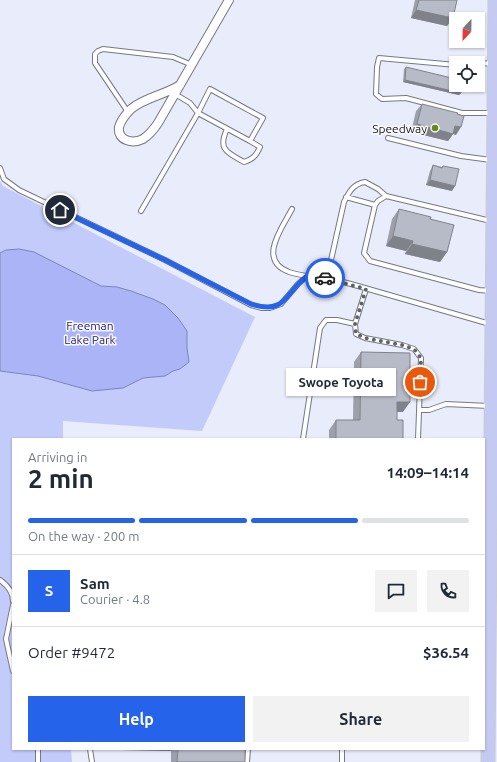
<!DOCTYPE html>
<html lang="en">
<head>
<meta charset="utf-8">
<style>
  body { margin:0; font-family:Ubuntu,sans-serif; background:#f2f2f3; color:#1f2937; height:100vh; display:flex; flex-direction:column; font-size:15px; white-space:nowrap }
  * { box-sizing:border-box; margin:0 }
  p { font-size:13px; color:#747a83 }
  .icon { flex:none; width:22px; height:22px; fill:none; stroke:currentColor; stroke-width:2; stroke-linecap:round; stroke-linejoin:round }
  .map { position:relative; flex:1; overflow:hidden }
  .sheet { position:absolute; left:12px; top:438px; width:473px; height:312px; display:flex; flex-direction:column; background:#fff; border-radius:0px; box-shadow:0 1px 3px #0004 }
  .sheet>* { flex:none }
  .needle { width:26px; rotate:202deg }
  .tools { position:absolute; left:449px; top:12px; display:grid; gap:8px }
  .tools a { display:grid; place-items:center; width:36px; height:36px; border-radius:0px; background:#fff; box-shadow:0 1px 3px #0004; font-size:20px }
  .pin { position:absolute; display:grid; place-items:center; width:34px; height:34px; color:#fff; margin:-17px; border:2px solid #fff; border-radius:50%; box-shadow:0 1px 4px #0007 }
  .courier { position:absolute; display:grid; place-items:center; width:40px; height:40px; margin:-20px; border:3px solid #2563eb; border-radius:50%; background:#fff; color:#222; box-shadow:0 1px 5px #0007 }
  .bubble { position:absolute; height:28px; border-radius:0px; background:#fff; box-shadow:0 1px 3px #0004; font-size:13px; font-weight:700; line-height:28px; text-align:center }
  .head em { font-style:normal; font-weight:700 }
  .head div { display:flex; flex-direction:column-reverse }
  .head { display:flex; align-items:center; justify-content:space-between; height:68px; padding:0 16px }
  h1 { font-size:26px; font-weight:700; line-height:30px }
  .bar { display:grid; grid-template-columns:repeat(4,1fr); gap:6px 4px; align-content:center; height:48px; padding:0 16px }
  .bar i { height:5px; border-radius:3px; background:#e0e1e3 }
  .bar .current { background:#2563eb }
  .bar p { grid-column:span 4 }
  .line { display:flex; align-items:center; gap:10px; padding:0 16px; border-top:1px solid #e0e1e3 }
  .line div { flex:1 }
  .round { display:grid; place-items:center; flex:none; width:42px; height:42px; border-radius:0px; background:#f2f2f3 }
  .action { display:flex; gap:8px; margin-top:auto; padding:8px 16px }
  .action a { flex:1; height:46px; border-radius:0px; background:#2563eb; color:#fff; font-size:16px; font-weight:700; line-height:46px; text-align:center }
  .action a+a { background:#f2f2f3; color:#1f2937 }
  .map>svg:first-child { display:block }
  .green { fill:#c3cbfb }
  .water { fill:#aab4f7; stroke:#7e85b6 }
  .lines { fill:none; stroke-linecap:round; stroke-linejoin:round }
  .service-casing { stroke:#767985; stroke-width:6 }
  .minor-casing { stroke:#767985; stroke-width:10 }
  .primary-casing { stroke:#cccccd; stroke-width:15 }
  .service { stroke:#fff; stroke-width:4 }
  .minor { stroke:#fff; stroke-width:8 }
  .primary { stroke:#c4caf2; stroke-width:13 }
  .wall { fill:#9da0ab }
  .shaded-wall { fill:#80828b }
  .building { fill:#b7bac7; stroke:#80828b }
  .done { stroke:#60626a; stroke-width:4; stroke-dasharray:0 7.2 }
  .route { stroke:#2563eb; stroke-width:5 }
  .poi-dot { fill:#648b15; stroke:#f9fafd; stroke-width:1.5 }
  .labels { text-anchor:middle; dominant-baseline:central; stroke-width:3; stroke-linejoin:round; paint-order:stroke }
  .poi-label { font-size:12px; fill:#17181d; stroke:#f9fafd; text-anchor:end }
  .park-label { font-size:12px; fill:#241b7a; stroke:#f9fafd }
</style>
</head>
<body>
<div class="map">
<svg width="497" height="762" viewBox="0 0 497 762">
  <rect width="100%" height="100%" fill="#e9ecfa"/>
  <path class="green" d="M0,181L3,186L255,317L202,431L63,421V439H13V749H71L72,762H0Z"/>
  <path class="water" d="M19,249L34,252L101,286L117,287L131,291L153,299L165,305L178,318L187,331V348L189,362L180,369L173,371L165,376L143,378L123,388L92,391L38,376L0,371V253L6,250Z"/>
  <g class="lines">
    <g class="service-casing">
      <path id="service" d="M478,64L492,63
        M456,65L379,58L377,67L376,94L382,99L406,98L462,113H493
        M210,89L263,118L250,141L198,113Z
        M128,112L95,63V54L98,51L103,49L173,57L192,65
        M227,129C217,150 228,153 244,162C253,159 256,156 260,147L250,141
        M388,138L461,156L491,160
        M0,168L4,179L19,190L165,260L251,305L262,308H270L281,304L298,284L307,276L327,278L351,284L490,324
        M346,197L375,205
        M292,209C282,228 257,260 289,272C295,274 301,275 307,276
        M141,211L198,113L190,103L175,94
        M327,278L344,202C349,192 353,184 365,182L378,189L386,196
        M366,289L355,324L356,334L365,338L402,345L414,349L421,358L418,439
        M491,291L479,290L370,261L364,253L375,205L378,201L386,196L491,221
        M419,410H429L446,404L489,406
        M303,439L320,328L326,320H337L355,324
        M0,580C7,585 13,592 13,601
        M13,605L6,639L13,671
        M90,749L92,762
        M38,762V749
        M247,762L248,749
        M342,762V749"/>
    </g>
    <g class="minor-casing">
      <path id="minor" d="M180,85C165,95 145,97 131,109C126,114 121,120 119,127C117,141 133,144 143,139C149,135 154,129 158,123L229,0"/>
    </g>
    <g class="primary-casing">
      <path id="primary" d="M488,762L495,0"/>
    </g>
    <use href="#service" class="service"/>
    <use href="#minor" class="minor"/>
    <use href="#primary" class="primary"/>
  </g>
  <path class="wall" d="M415,0H457L453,18L447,26L411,18Z
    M406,67L461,93L459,95L403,82L404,69Z
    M422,104L456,135L453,134L448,141L411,132L416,111Z
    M433,165L442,167L443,166L452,191L426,185L430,171Z
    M399,209L430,219L447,252L440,262L405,254L406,251L386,246L392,219Z
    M361,352L403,412H397V420L403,439H329V430L336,420H353L354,362Z
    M121,749H245V762H171V751L121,750Z"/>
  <path class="shaded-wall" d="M416,10L453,18L447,26L411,18Z
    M405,80L461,93L459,95L403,82Z
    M417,124L455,126L461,127L456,135L453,134L448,141L411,132Z
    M430,180L455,186L452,191L426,185Z
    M393,236L413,241L406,251L386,246Z
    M412,244L447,252L440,262L405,254Z
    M397,402H410L403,412H390Z
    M122,749H172L171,751L121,750Z"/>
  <path class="building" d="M419,0H457L453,18L416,10Z
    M406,67L456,79V85H461V93L405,80Z
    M422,104L458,113L457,114L464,116L461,127L455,126L453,134L417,124Z
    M433,165L442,168L443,166L459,169L455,186L430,180Z
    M399,209L431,217L430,219L454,225L447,252L412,244L413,241L393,236Z
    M361,352L410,353V402H397V420H403V439H336V420H360Z
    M178,749H245V762H177Z"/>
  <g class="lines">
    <path class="done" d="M325,278L366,289L355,324L356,334L365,338L402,345L414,349L421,358L420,382"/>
    <path class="route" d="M60,210L165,260L251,304C286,315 284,294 307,276L325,278"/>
  </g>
  <circle class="poi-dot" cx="435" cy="128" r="4"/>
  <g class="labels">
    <g class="poi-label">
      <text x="427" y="128">Speedway</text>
    </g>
    <g class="park-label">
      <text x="90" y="325">Freeman<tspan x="90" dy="14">Lake Park</tspan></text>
    </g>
  </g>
</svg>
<div class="tools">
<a><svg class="needle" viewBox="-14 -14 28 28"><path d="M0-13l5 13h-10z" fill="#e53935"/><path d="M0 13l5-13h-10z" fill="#747a83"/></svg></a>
<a><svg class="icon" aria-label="locate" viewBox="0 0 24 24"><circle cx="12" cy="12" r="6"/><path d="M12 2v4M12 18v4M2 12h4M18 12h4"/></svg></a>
</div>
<div class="pin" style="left:420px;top:382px;background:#ea580c"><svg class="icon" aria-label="bag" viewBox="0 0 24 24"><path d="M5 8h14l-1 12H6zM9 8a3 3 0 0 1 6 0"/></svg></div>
<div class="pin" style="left:60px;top:210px;background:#1f2937"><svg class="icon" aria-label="home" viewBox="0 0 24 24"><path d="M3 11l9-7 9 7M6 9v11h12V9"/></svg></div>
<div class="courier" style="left:325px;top:278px"><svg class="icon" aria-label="car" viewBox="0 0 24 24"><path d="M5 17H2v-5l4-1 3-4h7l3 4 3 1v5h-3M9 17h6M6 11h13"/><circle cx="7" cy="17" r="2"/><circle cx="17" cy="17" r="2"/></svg></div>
<div class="bubble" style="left:286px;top:368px;width:110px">Swope Toyota</div>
<section class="sheet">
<div class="head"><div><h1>2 min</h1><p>Arriving in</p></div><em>14:09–14:14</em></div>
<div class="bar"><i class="current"></i><i class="current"></i><i class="current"></i><i></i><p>On the way · 200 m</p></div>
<div class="line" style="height:72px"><b class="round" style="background:#2563eb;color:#fff">S</b><div><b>Sam</b><p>Courier · 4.8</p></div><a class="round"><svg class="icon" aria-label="chat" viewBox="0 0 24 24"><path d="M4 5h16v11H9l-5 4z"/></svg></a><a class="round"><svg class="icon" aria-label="phone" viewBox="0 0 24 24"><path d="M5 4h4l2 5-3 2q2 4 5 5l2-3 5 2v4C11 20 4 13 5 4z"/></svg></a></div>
<div class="line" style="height:52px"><div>Order #9472</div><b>$36.54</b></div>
<div class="action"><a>Help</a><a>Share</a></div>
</section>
</div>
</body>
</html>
